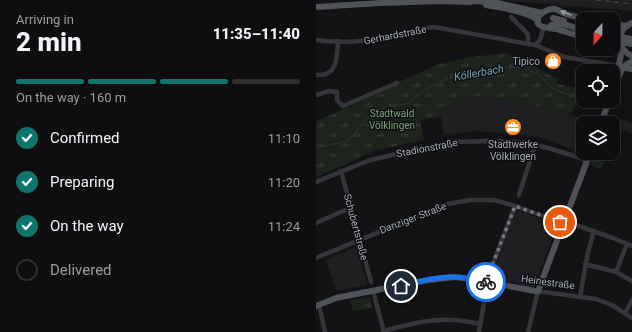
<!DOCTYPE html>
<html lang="en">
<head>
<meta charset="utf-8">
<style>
  body { margin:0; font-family:Roboto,sans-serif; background:#1c1c1e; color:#f1f3f6; height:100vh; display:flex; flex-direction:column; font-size:15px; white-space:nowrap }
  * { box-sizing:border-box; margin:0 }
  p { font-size:13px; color:#9b9c9f }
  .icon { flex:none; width:22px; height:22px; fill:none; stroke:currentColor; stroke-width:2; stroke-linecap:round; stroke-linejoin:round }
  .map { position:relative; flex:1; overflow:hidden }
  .sheet { display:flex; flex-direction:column; background:#0e0e10; width:316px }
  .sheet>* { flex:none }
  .needle { width:26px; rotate:202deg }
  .controls { position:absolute; left:260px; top:12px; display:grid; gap:8px }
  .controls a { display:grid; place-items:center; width:44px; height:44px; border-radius:8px; background:#0e0e10; box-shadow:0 4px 16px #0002,0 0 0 1px #2e2e30; font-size:20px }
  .pin { position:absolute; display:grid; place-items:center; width:34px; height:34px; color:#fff; margin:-17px; border:2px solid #fff; border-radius:50%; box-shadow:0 1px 4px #0007 }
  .courier { position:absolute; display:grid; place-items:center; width:40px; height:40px; margin:-20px; border:3px solid #1a73e8; border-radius:50%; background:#fff; color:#222; box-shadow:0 1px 5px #0007 }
  .summary em { font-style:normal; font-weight:800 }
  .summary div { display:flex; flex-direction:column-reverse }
  .summary { display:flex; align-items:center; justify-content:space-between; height:68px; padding:0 16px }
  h1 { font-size:26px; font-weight:800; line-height:30px }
  .bar { display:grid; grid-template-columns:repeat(4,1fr); gap:6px 4px; align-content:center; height:48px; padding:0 16px }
  .bar i { height:5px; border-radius:3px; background:#2e2e30 }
  .bar .on { background:#0f766e }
  .bar p { grid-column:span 4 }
  ol { padding:0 16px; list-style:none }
  li { display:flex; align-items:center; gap:12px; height:44px }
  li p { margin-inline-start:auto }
  li .icon { padding:4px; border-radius:50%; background:#0f766e; color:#fff; stroke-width:4 }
  li:last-child { color:#9b9c9f }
  li i { width:22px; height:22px; border:2px solid #2e2e30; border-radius:50% }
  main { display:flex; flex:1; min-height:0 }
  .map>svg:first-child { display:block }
  .built { fill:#1f1f22 }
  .grass { fill:#1b231b }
  .park { fill:url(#park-tufts) }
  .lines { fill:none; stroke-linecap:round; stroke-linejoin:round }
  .stream { stroke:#283539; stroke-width:1 }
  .minor { stroke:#34363a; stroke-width:4.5 }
  .major { stroke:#4f5359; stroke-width:6 }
  .rail { stroke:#464a4f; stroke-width:1; stroke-dasharray:5 4; stroke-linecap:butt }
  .major-bridge { stroke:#4f5359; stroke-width:6 }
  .oneway { fill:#929aa3 }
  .done { stroke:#71767e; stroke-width:4; stroke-dasharray:0 7.2 }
  .route { stroke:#1a73e8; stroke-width:5 }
  .labels { text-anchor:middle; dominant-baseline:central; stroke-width:3; stroke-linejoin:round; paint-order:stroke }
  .street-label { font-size:10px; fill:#a3acb6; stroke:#0e0e10 }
  .poi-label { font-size:10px; fill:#a3acb6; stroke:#0e0e10; text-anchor:end }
  .park-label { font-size:10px; fill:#7da378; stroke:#0e0e10 }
  .water-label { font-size:11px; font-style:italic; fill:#77a2b5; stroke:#0e0e10 }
</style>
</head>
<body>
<main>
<section class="sheet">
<div class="summary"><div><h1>2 min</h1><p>Arriving in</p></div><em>11:35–11:40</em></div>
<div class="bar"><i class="on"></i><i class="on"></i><i class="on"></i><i></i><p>On the way · 160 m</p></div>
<ol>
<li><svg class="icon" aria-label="check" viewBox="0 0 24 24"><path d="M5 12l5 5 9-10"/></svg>Confirmed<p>11:10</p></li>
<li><svg class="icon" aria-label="check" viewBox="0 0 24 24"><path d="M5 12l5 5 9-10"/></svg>Preparing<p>11:20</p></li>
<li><svg class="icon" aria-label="check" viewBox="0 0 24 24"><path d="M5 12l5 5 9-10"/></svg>On the way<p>11:24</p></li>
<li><i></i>Delivered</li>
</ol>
</section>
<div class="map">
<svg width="316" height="332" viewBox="0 0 316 332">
  <defs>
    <pattern id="park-tufts" width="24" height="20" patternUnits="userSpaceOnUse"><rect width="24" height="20" fill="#1b231b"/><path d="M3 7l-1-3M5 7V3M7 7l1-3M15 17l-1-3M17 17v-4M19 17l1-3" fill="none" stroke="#39403a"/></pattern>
  </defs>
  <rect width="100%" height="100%" fill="#131315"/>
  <path class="built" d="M189,0H316V11L193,1Z
    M160,96L174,97L213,104L253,114L280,123H267V153L227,138L211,135L160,131L128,135L124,110L137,106L139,103Z
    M305,119L316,123V134L302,128Z
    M200,210L241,225L218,288L175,277Z
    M40,247L52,285L20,291L10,260Z"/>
  <path class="grass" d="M278,153H285L284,155L290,157L285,170L276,166L274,164Z"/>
  <path class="park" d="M191,53L242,79L241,84L267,89V93L254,114L213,104L174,97L160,96L139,103L137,106L124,110L125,116L104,120L108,140L61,150L0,177V121L78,87L81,83L123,64L155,57Z
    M54,297L56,308L37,311L34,300Z"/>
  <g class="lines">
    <path class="stream" d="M0,148L27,142L35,138L52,117L60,111L72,106L90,104L109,90L130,79L153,73L192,67L206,68L220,73L238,89L251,94L267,97"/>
    <path class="minor" d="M195,17L211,33L212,36V44
      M0,40C14,41 29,43 43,41C66,40 88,33 110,28L118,27L219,45L248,57L303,66
      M219,45L224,40L228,27
      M0,75C3,75 7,75 10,74C22,70 21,52 22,41
      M0,95L13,91L21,92V100L27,106L81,83
      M25,171L55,282
      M0,182L54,160L136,142L172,141L200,142L219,145L232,148L268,159L270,163
      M203,195L219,145
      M248,221L297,238L316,246
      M0,223L34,208
      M0,258L131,204L154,200H178L199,206L244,222
      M269,264L300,272L316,281
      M300,272L311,244
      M57,291L68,332
      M264,297L272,252L278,231
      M3,304L9,332
      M309,313L316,300
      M67,331C89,326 113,318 136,320C145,320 155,322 164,324
      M163,332L173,274L199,206
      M212,332L222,291L227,292L280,299L296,305L316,318"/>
    <path class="major" d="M170,5C185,8 210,11 222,20
      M0,7L65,3L125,1L153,2L159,1L182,3L226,13
      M237,18L248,21
      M316,23C300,30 300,49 316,56
      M297,24L311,26
      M235,25C245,21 257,27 267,31
      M267,37C258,35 249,31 240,29C236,28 228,28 225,26C213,19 232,7 239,9C243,10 246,13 250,14C257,17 265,17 271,19
      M307,67L316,69
      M303,76C306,69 308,64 316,62
      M297,89L304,60L306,47
      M285,123L293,101
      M0,306L20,298L112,280L138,277L155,279L219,291H222L274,153"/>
    <path class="rail" d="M280,0L316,4"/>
    <path class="major-bridge" d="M299,36L316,39
      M299,41L316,44"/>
  </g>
  <defs><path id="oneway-solid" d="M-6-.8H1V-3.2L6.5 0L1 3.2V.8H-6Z"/></defs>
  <use class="oneway" href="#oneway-solid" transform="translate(250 13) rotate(-159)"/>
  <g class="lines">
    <path class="done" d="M170,282H172L173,274L199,206L244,222"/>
    <path class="route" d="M85,286C102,282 121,276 138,277C149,277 160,280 170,282"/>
  </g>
  <defs>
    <g id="shop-disc" transform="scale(0.9)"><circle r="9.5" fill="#ff8f21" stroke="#0e0e10"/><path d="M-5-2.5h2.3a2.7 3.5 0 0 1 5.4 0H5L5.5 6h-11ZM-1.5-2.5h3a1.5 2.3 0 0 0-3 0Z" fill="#fff"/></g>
    <g id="office-disc" transform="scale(0.9)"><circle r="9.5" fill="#ff8f21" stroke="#0e0e10"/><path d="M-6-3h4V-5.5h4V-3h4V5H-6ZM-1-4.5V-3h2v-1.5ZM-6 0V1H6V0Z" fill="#fff"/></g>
  </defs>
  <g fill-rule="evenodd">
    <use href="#shop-disc" x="237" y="61"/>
    <use href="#office-disc" x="197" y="127"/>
  </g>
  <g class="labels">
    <g class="street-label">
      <text transform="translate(79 35) rotate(-11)">Gerhardstraße</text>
      <text transform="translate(111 148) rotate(-11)">Stadionstraße</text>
      <text transform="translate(97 218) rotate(-21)">Danziger Straße</text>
      <text transform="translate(40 227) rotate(75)">Schubertstraße</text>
      <text transform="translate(232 282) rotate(8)">Heinestraße</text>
    </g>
    <g class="poi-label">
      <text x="224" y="61">Tipico</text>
      <text x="197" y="144" text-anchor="middle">Stadtwerke<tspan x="197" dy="12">Völklingen</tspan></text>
    </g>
    <g class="park-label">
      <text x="76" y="113">Stadtwald<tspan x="76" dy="12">Völklingen</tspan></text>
    </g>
    <g class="water-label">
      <text transform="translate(163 73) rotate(-10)">Köllerbach</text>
    </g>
  </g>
</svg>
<div class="controls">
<a><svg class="needle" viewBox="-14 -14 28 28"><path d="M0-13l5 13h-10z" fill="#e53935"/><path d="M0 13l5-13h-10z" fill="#9b9c9f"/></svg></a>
<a><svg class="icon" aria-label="locate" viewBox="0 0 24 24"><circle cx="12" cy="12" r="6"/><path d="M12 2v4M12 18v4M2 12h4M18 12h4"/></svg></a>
<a><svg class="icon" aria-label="layers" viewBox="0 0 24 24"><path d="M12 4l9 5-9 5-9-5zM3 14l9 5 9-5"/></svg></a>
</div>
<div class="pin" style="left:244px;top:222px;background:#ea580c"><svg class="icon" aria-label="bag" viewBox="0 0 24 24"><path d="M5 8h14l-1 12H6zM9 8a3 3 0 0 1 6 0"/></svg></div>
<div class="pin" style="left:85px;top:286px;background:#1f2937"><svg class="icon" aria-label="home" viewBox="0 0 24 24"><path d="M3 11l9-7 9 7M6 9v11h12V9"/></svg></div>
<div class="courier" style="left:170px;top:282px"><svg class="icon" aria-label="bike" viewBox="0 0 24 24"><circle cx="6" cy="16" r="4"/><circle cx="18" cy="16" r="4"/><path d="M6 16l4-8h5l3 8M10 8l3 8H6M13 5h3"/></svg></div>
</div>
</main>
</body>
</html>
